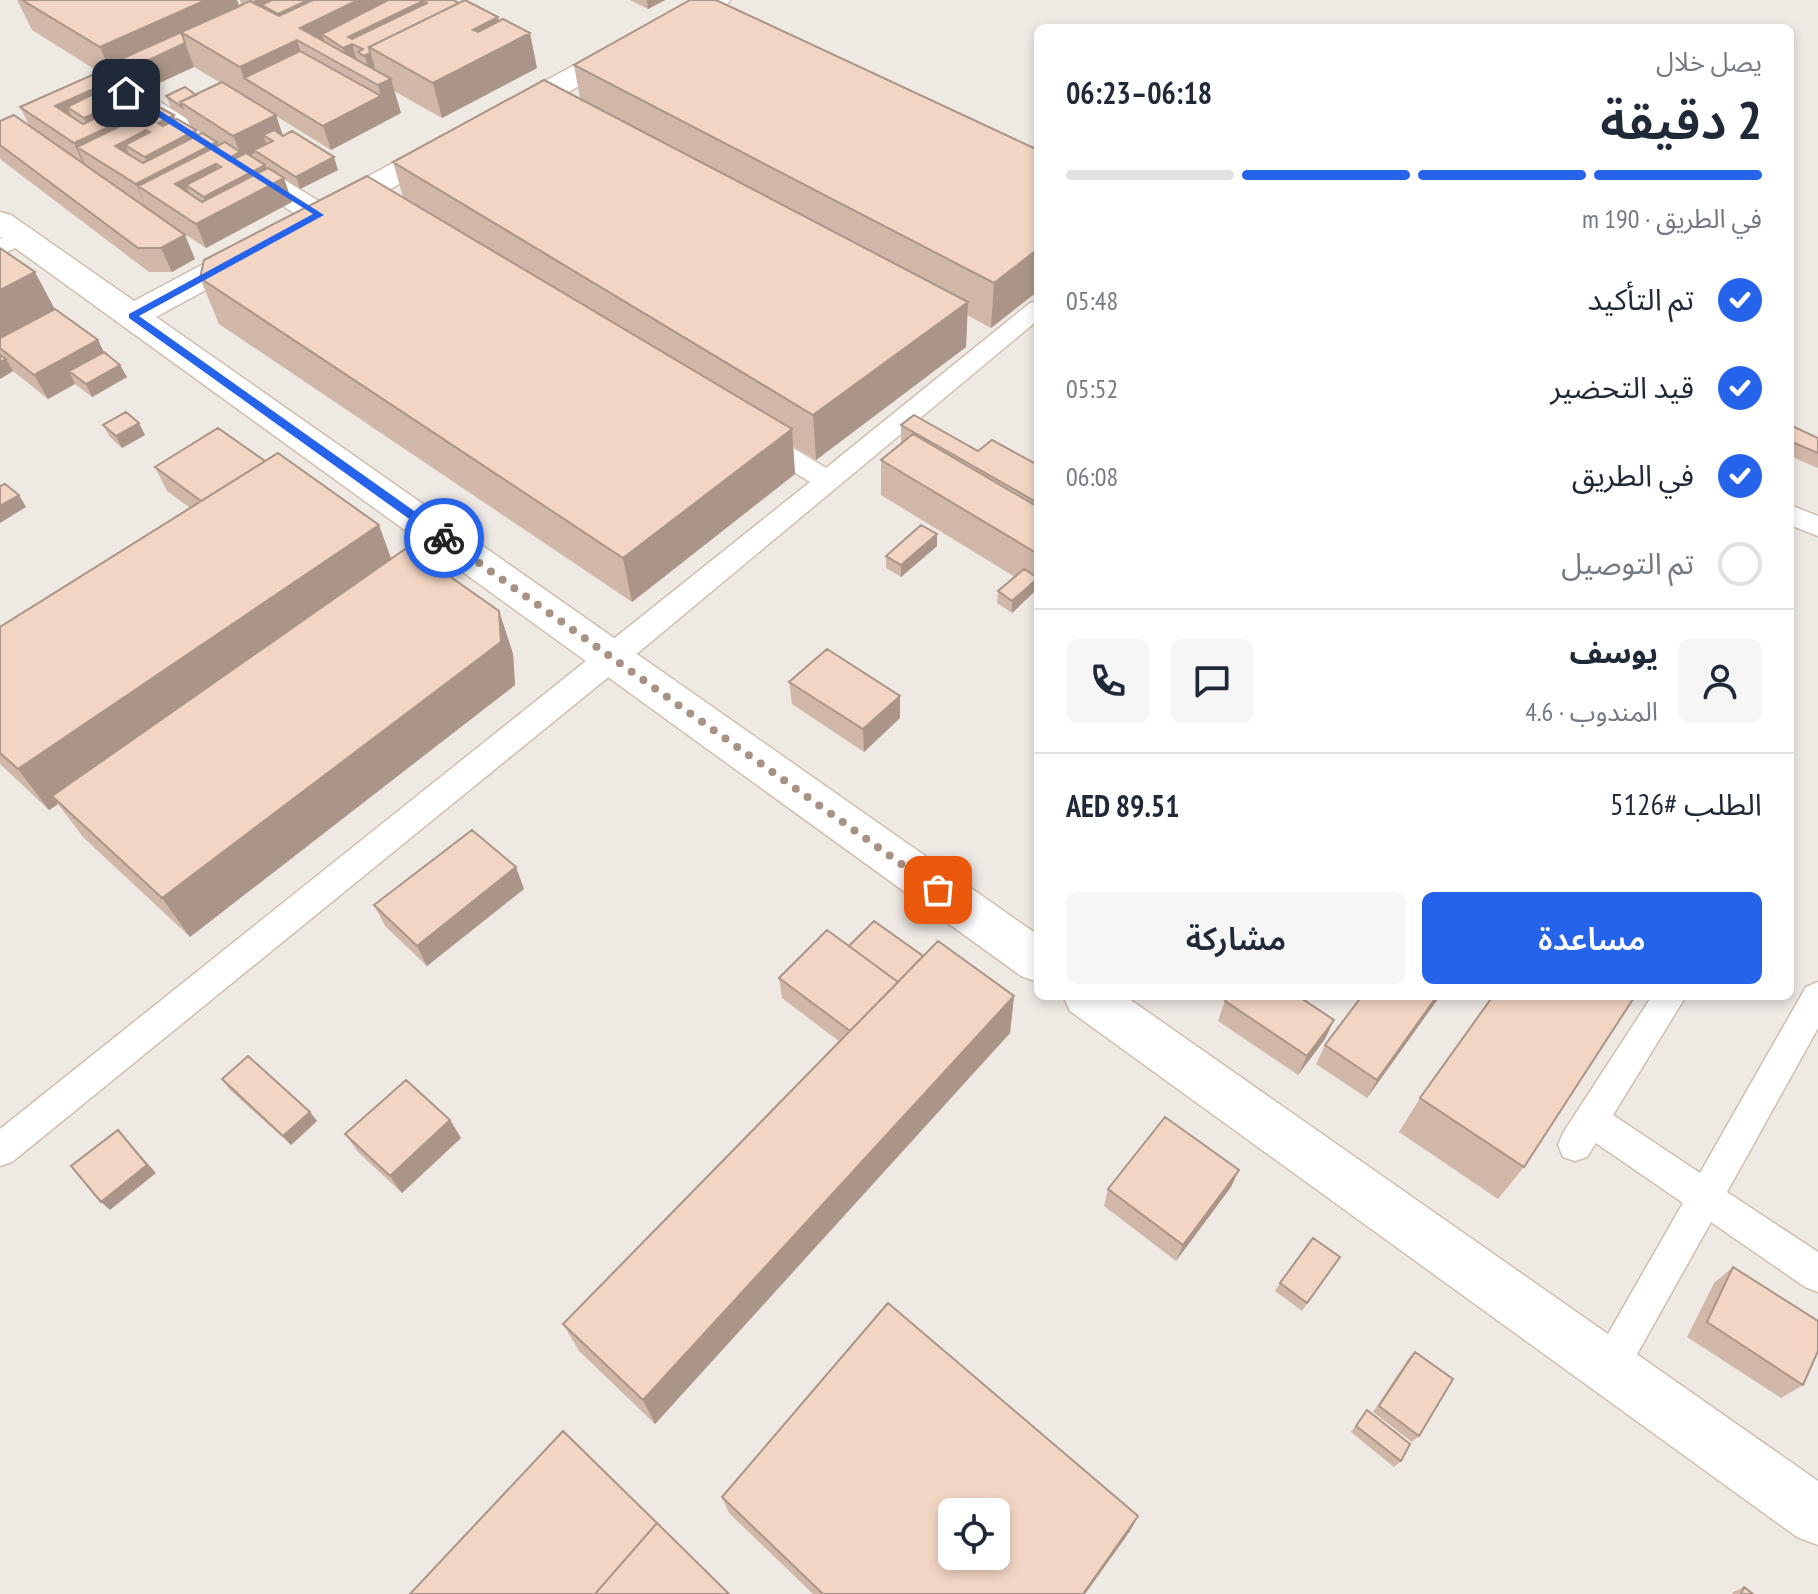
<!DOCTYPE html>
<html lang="ar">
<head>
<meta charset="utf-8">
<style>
  body { margin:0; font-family:"PT Sans Narrow","Noto Sans Arabic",sans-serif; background:#f6f6f7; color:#1f2937; direction:rtl; height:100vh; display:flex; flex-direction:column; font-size:30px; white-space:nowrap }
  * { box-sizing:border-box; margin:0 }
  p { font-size:26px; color:#747a83 }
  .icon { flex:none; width:44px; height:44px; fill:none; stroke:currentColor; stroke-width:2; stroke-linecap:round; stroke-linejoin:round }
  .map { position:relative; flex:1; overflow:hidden; direction:ltr }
  .drawer { position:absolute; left:1034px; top:24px; width:760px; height:976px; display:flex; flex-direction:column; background:#fff; border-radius:12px; box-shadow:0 4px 12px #0003; direction:rtl }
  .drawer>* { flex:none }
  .buttons { position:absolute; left:938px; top:1498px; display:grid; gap:16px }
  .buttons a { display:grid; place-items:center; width:72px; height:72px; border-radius:12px; background:#fff; box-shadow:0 4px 12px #0003; font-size:40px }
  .pin { position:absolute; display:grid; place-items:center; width:68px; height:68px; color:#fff; margin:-34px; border-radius:16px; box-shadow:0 4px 12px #0006 }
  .courier { position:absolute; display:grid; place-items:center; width:80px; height:80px; margin:-40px; border:6px solid #2563eb; border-radius:50%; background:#fff; color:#222; box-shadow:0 2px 10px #0007 }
  .summary em { font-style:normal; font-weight:600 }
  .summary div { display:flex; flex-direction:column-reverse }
  .summary { display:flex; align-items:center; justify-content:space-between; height:136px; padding:0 32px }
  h1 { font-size:52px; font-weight:600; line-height:60px }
  .bar { display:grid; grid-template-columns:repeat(4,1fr); gap:12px 8px; align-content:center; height:96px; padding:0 32px }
  .bar i { height:10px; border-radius:6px; background:#e0e1e3 }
  .bar .selected { background:#2563eb }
  .bar p { grid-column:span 4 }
  .line { display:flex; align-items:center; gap:20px; padding:0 32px; border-top:2px solid #e0e1e3 }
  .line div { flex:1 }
  .round { display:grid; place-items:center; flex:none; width:84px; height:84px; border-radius:12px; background:#f6f6f7 }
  ol { padding:0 32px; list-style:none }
  li { display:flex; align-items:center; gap:24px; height:88px }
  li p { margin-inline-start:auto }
  li .icon { padding:8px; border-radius:50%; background:#2563eb; color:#fff; stroke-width:4 }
  li:last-child { color:#747a83 }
  li i { width:44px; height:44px; border:4px solid #e0e1e3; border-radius:50% }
  .button { display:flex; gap:16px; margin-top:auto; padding:16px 32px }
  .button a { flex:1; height:92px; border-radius:12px; background:#2563eb; color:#fff; font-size:32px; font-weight:600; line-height:92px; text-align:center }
  .button a+a { background:#f6f6f7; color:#1f2937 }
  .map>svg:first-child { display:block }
  .industrial { fill:#efe9e4; fill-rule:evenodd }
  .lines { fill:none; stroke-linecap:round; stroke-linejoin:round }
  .service-casing { stroke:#d1beb0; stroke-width:3 }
  .minor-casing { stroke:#d1beb0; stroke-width:3 }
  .service { fill:#fff; fill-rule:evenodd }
  .minor { fill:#fff; fill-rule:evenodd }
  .wall { fill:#d1b7a8; fill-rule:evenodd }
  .shaded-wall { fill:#aa9588; fill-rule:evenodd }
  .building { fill:#f3d5c3; stroke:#aa9588; stroke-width:2; fill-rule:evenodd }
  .route { fill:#2563eb }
  .done { stroke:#a89285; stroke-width:8; stroke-dasharray:0 14.4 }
</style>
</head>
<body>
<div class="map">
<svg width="1818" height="1594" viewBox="0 0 1818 1594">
  <rect width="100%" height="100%" fill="#fdf6ec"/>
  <path class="industrial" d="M0,0H1818V1594H0ZM1038,28H1790V996H1038ZM952,1512H996V1556H952Z"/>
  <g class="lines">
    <g class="service-casing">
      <path id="service" d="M21,230L29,232L32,237L29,242L0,255V239Z
        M1038,301V320L622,666L12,1162L0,1166V1129L810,482L752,446L749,440L752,434L761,432L770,434L826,468L1030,303Z
        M1790,505L1818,516V536L1790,525Z
        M460,541L469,543L473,550L469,557L414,598L404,601L394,598L390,591L394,584L451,543Z
        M1818,982V1028L1727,1192L1818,1252V1292L1805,1287L1711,1222L1622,1381L1609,1387L1596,1381L1590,1368L1596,1355L1683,1203L1596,1143L1587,1157L1575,1161L1563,1157L1558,1145L1563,1133L1652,996H1686L1613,1115L1700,1173L1806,987Z"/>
    </g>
    <g class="minor-casing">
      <path id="minor" d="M695,0H730L726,6L515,121L504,124L493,121L489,115L493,109Z
        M126,84L136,87L320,202L436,140L447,137L458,140L462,146L458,152L330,222L319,225L308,222L116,99L111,93L116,87Z
        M0,212L11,215L134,301L241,244L253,241L265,244L269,251L265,258L156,317L1038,935V982L1021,976L0,237Z
        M1063,996H1125L1818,1481V1545L1797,1537L1070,1011Z"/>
    </g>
    <use href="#service" class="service"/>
    <use href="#minor" class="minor"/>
  </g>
  <path class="wall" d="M17,0H237L239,5L241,4L240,0H453L499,21L537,68L442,118L394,91L401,113L331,150L276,116L283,135L338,170L300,189L284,179L292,202L206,248L169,224L195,259L172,272H149L0,159V121L29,125L20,107L99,72L32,30ZM194,67L221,83L196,95L166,96L171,108L187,119L190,126L201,133L198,134L175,119L160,107L136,99L134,95L117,84L116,82L129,76L131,82L144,90Z
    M630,0H665L648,9Z
    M574,65L1038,150V291L991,328L967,315L966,347L816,460L793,446L795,474L632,602L219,324L200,278L403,197L393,162L580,98Z
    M0,248L54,309L98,340L104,352L127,377L92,397L75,384L48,399L13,371L0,379Z
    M103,425L145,435L122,448L110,437Z
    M901,425L978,451L1038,465V591L1036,590L1012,613L997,603L998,591L1015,577L881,495V460L901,444Z
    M1790,429L1818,438V468L1790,456Z
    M155,467L392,559L499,611L513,654L515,685L190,937L83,837L58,804L49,810L0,764V627L190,508L167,491Z
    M937,534V546L901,577L886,568V556Z
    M789,682L900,718L864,752L792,704Z
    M524,889L427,966L385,926L374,905Z
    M849,946L923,956L1014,996L1010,1033L655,1424L579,1351L563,1324L840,1042L782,998L779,978Z
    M1362,996H1440L1367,1098L1316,1064L1325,1045Z
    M1225,1001L1334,1020L1325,1039L1298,1075L1218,1021Z
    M222,1079L310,1112L317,1121L291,1145L229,1089Z
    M1420,1098L1524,1167L1498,1199L1399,1132Z
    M450,1120L461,1138L402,1193L358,1152L345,1134Z
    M1231,1187L1176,1261L1104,1206L1108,1189Z
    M1340,1257L1302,1311L1275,1291L1280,1283Z
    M1733,1267L1803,1385L1781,1398L1687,1337L1714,1283Z
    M1415,1352L1419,1436L1412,1442L1373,1412L1408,1359Z
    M1367,1410L1401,1461L1394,1467L1351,1432Z
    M722,1497L1138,1516L1130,1531L1085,1594H813L729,1513Z
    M1744,1587L1753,1594H1732L1733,1592Z"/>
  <path class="shaded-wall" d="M206,0H237L243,17L254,11L262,35L219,55L181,32L194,67L144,90L134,67L121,59L129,76L116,82L124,100L134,95L141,112L159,104L165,119L174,115L183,137L196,130L204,149L217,142L226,166L221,169L216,164L224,186L235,181L227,159L240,152L233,136L276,115L284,139L274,144L273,141L263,135L268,147L257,152L254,150L255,153L243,159L249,174L265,165L272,184L284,178L292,202L206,248L196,224L212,216L204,197L186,185L194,204L185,208L178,191L160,201L138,186L146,208L136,184L153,175L145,157L125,145L134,165L125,170L117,152L99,161L77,147L86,167L85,168L74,143L92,135L84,118L67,107L76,126L66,130L55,106L91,90L100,111L106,108L97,88L114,80L100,47ZM146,130L150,132L152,136L162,131L167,145L155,151Z
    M256,0H421L423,1L429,22L369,47L377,76L371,80L363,49L352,44L359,68L350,70L343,48L322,34L328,55L297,40L308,75L244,78L240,67L288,44L278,14L261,5L271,33L266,35L254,1Z
    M647,0H665L648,9Z
    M498,17L505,46L530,33L537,68L442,118L433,83L473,30Z
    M391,79L401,113L331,150L323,126L381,96L378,85Z
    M334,157L338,170L300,189L296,177Z
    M185,235L195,259L172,272L161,248Z
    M1038,249V291L991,328L994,283Z
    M35,272L59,317L0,348V290Z
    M968,302L966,347L816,460L813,415Z
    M98,340L110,365L69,371L75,384L48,399L34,375Z
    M6,359L13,371L0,379V362Z
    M120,365L127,377L92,397L86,384Z
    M139,423L145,435L122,448L116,436Z
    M792,429L795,474L632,602L623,558Z
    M19,495L26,507L0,523V506Z
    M379,525L395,569L52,796L58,804L49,810L18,769Z
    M937,534V546L901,577V565Z
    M1038,578L1036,590L1012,613V601Z
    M499,611L513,654L515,685L190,937L162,898Z
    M900,696V718L864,752L863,729Z
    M516,867L524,889L427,966L417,946Z
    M1014,996L1010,1033L655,1424L643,1400Z
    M1437,996H1440L1367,1098L1377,1080Z
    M1334,1020L1325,1039L1298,1075L1307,1056Z
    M310,1112L317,1121L291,1145L283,1136Z
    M450,1120L461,1138L402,1193L390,1176Z
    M118,1130L156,1173L110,1210L101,1202Z
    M1239,1170L1231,1187L1176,1261L1183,1245Z
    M1138,1516L1130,1531L1085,1594H1083Z"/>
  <path class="building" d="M22,0H206L100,47Z
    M272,0H308L278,14L261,5Z
    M313,0H358L300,28L391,79L378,85L297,40L240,67L181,32L250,1L279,16Z
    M388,0H453L459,3L369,47L370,53L364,56L358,52L363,49L352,44L343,48L322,34ZM423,1L427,3L352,39L348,37Z
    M465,0L498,17L473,30L478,32L503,19L530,33L433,83L369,47Z
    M690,0H716L1038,150V249L994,283L574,65Z
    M242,5L181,32L185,43L134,67L121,59Z
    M300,51L381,96L323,126L244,78Z
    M101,71L115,79L97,88L101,91L116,84L134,95L84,118L67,107L96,93L91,90L55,106L83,124L145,95L159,104L74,143L20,107Z
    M544,80L968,302L813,415L393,162Z
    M222,82L276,115L233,136L180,102Z
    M185,87L196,95L180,102L182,107L166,96Z
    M159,107L174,115L158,123L163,126L177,119L196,130L145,157L125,145L150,132L146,130L115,146L143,163L202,133L217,142L136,184L77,147Z
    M14,115L185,235L161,248H138L0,145V121Z
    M274,130L283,136L292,131L334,157L296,177L254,150L273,141L263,135Z
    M225,142L240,152L227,159L230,161L246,153L265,165L204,197L186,185L221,167L216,164L175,184L202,202L268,168L284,178L196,224L138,186Z
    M367,176L792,429L623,558L200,278L204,260Z
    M0,248L35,272L0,290Z
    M55,309L98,340L34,375L0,348V338Z
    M104,352L120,365L86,384L69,371Z
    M0,355L6,359L0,362Z
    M126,412L139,423L116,436L103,425Z
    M914,415L978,451L992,440L1038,465V503L901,425Z
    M1792,426L1818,438V453L1790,441V429Z
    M218,428L265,461L201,501L155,467Z
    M913,434L1038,507V554L881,460Z
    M278,453L379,525L18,769L0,753V627Z
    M5,484L19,495L0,506V486Z
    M921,525L937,534L901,565L886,556Z
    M408,547L499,611L501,642L162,898L52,796Z
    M1024,569L1038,578L1012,601L998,591Z
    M827,649L900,696L863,729L789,682Z
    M472,830L516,867L417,946L374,905Z
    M874,921L923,956L898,982L849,946Z
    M827,930L898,982L850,1031L779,978Z
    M938,941L1014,996L643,1400L563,1324Z
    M1229,996H1298L1334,1020L1307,1056L1225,1001Z
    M1362,996H1437L1377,1080L1325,1045Z
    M1493,996H1635L1524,1167L1420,1098Z
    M248,1056L310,1112L283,1136L222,1079Z
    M406,1080L450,1120L390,1176L345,1134Z
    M1165,1117L1239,1170L1183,1245L1108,1189Z
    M118,1130L147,1165L101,1202L71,1166Z
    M1313,1238L1340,1257L1307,1303L1280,1283Z
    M1733,1267L1818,1321V1351L1803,1385L1707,1322Z
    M888,1303L1138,1516L1083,1594H823L722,1497ZM952,1512H996V1556H952Z
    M1415,1352L1453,1379L1419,1436L1379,1406Z
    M1367,1410L1410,1444L1401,1461L1356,1426Z
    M563,1431L657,1523L595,1594H410Z
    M657,1523L729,1594H595Z
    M1744,1587L1753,1594H1741Z"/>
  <path class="route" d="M123,91H129L324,215L139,316L448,535V541H440L129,318V314L313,214L123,95Z"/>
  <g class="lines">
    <path class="done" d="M444,538L938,890"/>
  </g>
</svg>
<div class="buttons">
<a><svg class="icon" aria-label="locate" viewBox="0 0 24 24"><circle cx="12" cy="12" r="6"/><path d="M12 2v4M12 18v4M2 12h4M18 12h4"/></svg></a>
</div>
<div class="pin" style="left:938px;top:890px;background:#ea580c"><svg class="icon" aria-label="bag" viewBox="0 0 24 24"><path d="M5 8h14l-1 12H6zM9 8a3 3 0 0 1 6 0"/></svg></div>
<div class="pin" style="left:126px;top:93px;background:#1f2937"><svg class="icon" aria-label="home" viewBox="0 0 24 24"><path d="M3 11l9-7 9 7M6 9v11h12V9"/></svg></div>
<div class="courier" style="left:444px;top:538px"><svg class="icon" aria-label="bike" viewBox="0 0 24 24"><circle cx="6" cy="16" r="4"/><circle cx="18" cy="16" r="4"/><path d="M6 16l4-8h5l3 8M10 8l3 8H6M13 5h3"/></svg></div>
<section class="drawer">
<div class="summary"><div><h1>2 دقيقة</h1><p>يصل خلال</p></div><em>06:18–06:23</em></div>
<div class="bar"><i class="selected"></i><i class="selected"></i><i class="selected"></i><i></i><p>في الطريق · 190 m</p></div>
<ol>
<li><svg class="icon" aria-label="check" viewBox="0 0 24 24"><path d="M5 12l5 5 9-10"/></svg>تم التأكيد<p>05:48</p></li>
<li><svg class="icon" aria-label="check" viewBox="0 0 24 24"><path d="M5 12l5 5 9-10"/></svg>قيد التحضير<p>05:52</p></li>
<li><svg class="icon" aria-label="check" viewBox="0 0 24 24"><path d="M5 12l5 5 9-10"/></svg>في الطريق<p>06:08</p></li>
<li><i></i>تم التوصيل</li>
</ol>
<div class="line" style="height:144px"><a class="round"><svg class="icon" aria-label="person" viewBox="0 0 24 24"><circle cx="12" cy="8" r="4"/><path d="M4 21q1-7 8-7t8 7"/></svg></a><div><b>يوسف</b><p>المندوب · 4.6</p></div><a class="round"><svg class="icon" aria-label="chat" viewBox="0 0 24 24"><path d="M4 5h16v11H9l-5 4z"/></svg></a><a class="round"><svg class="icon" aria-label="phone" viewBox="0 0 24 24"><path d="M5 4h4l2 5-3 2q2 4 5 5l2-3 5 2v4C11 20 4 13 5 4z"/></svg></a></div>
<div class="line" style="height:104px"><div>الطلب #5126</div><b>AED 89.51</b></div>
<div class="button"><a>مساعدة</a><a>مشاركة</a></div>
</section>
</div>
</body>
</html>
